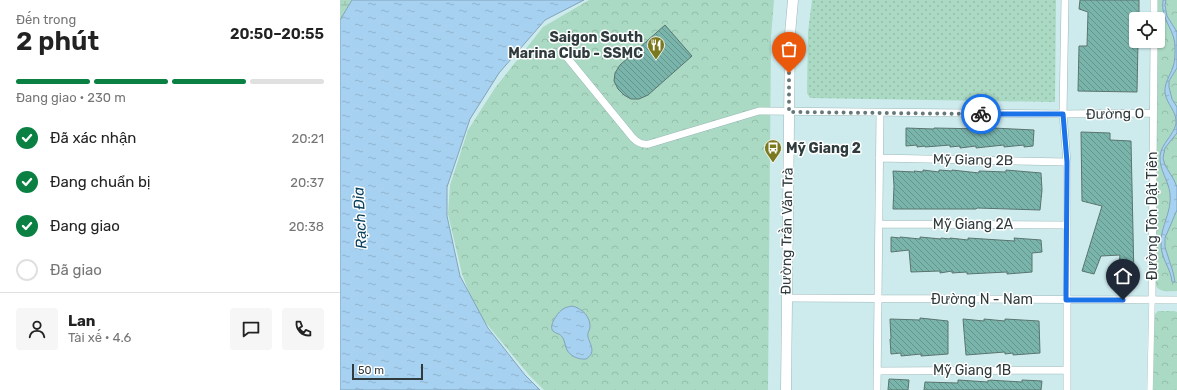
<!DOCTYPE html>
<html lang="vi">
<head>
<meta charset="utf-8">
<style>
  body { margin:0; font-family:Rubik,sans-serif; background:#f6f6f6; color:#222; height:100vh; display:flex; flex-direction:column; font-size:15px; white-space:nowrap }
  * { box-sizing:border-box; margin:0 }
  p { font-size:13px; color:#767676 }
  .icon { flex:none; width:22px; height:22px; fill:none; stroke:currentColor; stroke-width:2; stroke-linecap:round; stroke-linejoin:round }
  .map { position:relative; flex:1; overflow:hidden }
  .drawer { display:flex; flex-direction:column; background:#fff; width:340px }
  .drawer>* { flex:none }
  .buttons { position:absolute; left:789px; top:12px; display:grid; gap:8px }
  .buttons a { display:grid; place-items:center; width:36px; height:36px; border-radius:4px; background:#fff; box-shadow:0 1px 3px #0004; font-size:20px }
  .scale { position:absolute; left:12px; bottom:10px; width:71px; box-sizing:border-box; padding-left:4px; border:2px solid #2f3b3c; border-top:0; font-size:11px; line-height:14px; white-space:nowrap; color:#2f3b3c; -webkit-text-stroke:3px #fff; paint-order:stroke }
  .pin { position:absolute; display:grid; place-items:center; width:34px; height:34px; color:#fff; margin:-41px -17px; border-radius:50% 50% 50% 0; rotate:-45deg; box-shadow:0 0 4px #0007 }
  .pin .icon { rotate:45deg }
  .courier { position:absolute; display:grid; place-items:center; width:40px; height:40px; margin:-20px; border:3px solid #1a73e8; border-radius:50%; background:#fff; color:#222; box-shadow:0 1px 5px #0007 }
  .overview em { font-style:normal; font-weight:600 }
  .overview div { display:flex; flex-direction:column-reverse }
  .overview { display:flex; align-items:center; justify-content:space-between; height:68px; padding:0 16px }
  h1 { font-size:26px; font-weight:600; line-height:30px }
  .bar { display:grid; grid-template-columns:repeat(4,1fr); gap:6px 4px; align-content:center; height:48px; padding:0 16px }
  .bar i { height:5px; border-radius:3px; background:#e0e0e0 }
  .bar .current { background:#0b8043 }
  .bar p { grid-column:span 4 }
  .line { display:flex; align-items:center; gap:10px; padding:0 16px; border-top:1px solid #e0e0e0 }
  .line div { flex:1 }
  .round { display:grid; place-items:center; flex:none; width:42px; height:42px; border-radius:4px; background:#f6f6f6 }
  ol { padding:0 16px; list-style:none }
  li { display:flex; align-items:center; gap:12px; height:44px }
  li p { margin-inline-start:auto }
  li .icon { padding:4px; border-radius:50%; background:#0b8043; color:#fff; stroke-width:4 }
  li:last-child { color:#767676 }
  li i { width:22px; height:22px; border:2px solid #e0e0e0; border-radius:50% }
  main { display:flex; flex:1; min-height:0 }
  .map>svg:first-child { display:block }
  .grass { fill:url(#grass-dots) }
  .forest { fill:url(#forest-crowns) }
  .wetland { fill:url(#wetland-marsh) }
  .water { fill:url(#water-ripples); stroke:#82a4ba }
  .building { fill:url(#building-back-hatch); stroke:#5a746f }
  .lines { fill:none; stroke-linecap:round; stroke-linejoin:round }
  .pedestrian-casing { stroke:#9bb8ba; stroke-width:6 }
  .minor-casing { stroke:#9bb8ba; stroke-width:8 }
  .secondary-casing { stroke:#9bb8ba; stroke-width:11 }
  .pedestrian { stroke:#fff; stroke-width:5.5 }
  .minor { stroke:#fff; stroke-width:7 }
  .secondary { stroke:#fff; stroke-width:10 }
  .done { stroke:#66797a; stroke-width:4; stroke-dasharray:0 7.2 }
  .route { stroke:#1a73e8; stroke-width:5 }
  .labels { text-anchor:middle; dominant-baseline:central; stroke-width:3; stroke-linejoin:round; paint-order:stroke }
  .poi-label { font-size:14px; font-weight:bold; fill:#2f3b3c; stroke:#fff; text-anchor:end }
  .street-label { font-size:14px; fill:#2f3b3c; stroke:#fff }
  .water-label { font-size:15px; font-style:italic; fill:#093f5d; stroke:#fff }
</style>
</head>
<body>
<main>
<section class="drawer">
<div class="overview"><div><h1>2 phút</h1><p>Đến trong</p></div><em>20:50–20:55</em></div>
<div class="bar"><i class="current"></i><i class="current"></i><i class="current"></i><i></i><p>Đang giao · 230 m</p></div>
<ol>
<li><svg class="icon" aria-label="check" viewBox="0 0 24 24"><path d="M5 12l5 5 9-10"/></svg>Đã xác nhận<p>20:21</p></li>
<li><svg class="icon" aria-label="check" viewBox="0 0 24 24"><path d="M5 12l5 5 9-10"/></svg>Đang chuẩn bị<p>20:37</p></li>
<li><svg class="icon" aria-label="check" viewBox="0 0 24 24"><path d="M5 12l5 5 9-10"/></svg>Đang giao<p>20:38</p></li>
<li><i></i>Đã giao</li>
</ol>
<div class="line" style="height:72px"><a class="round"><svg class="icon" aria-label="person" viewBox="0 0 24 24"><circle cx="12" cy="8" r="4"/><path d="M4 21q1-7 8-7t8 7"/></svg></a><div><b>Lan</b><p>Tài xế · 4.6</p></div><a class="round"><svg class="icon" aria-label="chat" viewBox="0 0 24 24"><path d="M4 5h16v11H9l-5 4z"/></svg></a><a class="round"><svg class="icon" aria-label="phone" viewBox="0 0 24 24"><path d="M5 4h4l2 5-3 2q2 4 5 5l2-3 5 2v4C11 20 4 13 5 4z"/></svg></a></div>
</section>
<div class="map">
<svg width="837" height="390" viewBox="0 0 837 390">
  <defs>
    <pattern id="grass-dots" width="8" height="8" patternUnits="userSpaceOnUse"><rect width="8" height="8" fill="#abdac4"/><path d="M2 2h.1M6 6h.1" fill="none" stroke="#93bca9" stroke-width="1.8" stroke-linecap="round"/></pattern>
    <pattern id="forest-crowns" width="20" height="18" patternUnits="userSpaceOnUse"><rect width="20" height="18" fill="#abdac4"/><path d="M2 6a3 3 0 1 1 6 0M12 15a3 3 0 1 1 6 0" fill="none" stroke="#93bca9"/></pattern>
    <pattern id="wetland-marsh" width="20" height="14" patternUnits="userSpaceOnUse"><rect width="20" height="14" fill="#abdac4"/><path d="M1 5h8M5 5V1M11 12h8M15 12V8" fill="none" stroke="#93bca9"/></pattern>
    <pattern id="water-ripples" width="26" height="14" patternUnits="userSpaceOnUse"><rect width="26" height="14" fill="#a6d1f0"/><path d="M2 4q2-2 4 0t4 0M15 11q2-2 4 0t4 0" fill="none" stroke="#8fb4cf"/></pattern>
    <pattern id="building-back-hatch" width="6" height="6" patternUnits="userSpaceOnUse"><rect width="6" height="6" fill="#7ab5ac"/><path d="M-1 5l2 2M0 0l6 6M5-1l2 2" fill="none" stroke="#64948d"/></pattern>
  </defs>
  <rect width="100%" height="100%" fill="#cdebed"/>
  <path class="grass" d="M472,0H716L715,102L470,98L467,93L468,32Z"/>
  <path class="forest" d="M249,0H434L431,37L428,390H204L189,375L136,311L122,274L108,214L110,185L128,130L155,88L203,27Z
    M818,0H837V291C830,291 820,293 816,286Z
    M818,311H834L837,312V390H813L814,315Z"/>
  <path class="wetland" d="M0,0H12L0,20Z"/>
  <path class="water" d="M12,0H244L205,20L159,73L130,119L107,187V216L120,276L148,328L185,375L200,390H0V20Z
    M823,0H826L825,5L827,16L837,32V68L829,81V87L832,99L837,107V133L825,148L823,158L825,165L834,180L837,187V210L825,238V247L833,272L835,282H832C831,268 820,258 821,242C821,226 832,211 830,194C829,181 819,170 820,156C821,144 833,136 836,124C837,111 827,105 825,93C824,83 830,76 833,67C835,61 835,55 835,49C836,29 820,21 823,0Z
    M232,306C242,308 251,317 250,328C249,331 247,334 248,337C251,346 256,353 246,359C239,360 230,356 227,350C225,346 225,342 223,338C220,333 216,334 213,331C208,326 218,312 223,309C226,307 228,307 232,306Z"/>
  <path class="building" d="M740,0H799V19H796V41H798L797,92L738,91L739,46H747L748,12L739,9Z
    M325,25L352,56L308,95L299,99H291L284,95L278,89L274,81L275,73L280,65Z
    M566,128L594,129V128L644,129V128L653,129V128L694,130L693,146L684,147V145L664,147V145L645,147L636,148V146L620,148V146L610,147V145L585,147V146L577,147V145L566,146Z
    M741,132L770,133V140L791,141L794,277L778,275L780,255L761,256L754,274L742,271L762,206L742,201Z
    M583,170L599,172V170L612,171V170L639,173V171L666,172V170L701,173L702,190L700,210L637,208L636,209H553L554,186L553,171L575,172L574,171L583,172Z
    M551,237L560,238V237L580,239V237L601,239V238L610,239V238L628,240V238L675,241L674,238L701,240L702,252L692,253V272L667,274V272L627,274V272L612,273V271L600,273V271L571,272L569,250L551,252Z
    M580,318L608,321V354L581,356V354L561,356V353L551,354L550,339H551L550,319L580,320Z
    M623,319L644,321V319L665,321V319L699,321L700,353L673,355V353L665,354V352L626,355Z
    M549,379L569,380L568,390H548Z
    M618,380L648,382V380L682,382V380L702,381L701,390H584L585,382L618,383Z"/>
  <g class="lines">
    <g class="pedestrian-casing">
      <path id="pedestrian" d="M810,390L812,300"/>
    </g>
    <g class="minor-casing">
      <path id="minor" d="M725,0L723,114L727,162V390
        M814,19V0
        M221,50L293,138C298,143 302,145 309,144L419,111L723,114L813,113
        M539,158L727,162
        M539,224L726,225
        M446,298L837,300
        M812,300L814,41
        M537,371L727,370
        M537,390L540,113"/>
    </g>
    <g class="secondary-casing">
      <path id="secondary" d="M446,390L450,34L453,0"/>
    </g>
    <use href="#pedestrian" class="pedestrian"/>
    <use href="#minor" class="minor"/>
    <use href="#secondary" class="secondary"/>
  </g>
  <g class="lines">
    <path class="done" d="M449,73V112L641,114"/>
    <path class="route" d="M641,114H723L727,162L726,300H783"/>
  </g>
  <defs>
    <g id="restaurant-pin" transform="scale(0.9)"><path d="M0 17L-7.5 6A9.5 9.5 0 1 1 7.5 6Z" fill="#7b7920" stroke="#fff"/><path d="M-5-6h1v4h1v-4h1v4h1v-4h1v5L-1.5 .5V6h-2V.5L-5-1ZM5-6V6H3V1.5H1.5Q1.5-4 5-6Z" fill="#fff"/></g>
    <g id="bus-pin" transform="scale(0.9)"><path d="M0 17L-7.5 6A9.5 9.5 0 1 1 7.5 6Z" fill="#7b7920" stroke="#fff"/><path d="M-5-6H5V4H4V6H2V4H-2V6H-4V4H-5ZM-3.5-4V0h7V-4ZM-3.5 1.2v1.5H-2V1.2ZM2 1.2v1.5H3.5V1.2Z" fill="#fff"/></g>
  </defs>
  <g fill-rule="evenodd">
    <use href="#restaurant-pin" x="316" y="45"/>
    <use href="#bus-pin" x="433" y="148"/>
  </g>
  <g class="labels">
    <g class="poi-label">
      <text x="303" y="37">Saigon South<tspan x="303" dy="16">Marina Club - SSMC</tspan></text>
      <text x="446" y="148" text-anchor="start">Mỹ Giang 2</text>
    </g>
    <g class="street-label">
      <text transform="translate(775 114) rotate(-1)">Đường O</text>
      <text transform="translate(633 160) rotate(1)">Mỹ Giang 2B</text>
      <text transform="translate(812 216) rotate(-90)">Đường Tôn Dật Tiên</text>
      <text x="633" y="224">Mỹ Giang 2A</text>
      <text transform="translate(447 231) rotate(-89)">Đường Trần Văn Trà</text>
      <text x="642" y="299">Đường N - Nam</text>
      <text x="632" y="370">Mỹ Giang 1B</text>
    </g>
    <g class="water-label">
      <text transform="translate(20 218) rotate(-93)">Rạch Đỉa</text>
    </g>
  </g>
</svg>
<div class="buttons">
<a><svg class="icon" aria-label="locate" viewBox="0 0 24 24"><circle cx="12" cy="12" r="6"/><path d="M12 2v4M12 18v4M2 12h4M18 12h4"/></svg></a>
</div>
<div class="scale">50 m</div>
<div class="pin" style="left:449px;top:73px;background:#ea580c"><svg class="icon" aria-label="bag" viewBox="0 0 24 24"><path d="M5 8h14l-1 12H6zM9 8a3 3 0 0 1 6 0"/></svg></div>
<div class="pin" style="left:783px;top:300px;background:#1f2937"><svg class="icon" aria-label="home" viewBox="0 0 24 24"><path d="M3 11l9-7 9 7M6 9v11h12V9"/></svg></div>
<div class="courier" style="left:641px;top:114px"><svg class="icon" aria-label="bike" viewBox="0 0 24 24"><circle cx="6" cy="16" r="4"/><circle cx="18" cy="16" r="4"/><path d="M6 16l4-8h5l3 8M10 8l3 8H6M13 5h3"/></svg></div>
</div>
</main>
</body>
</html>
